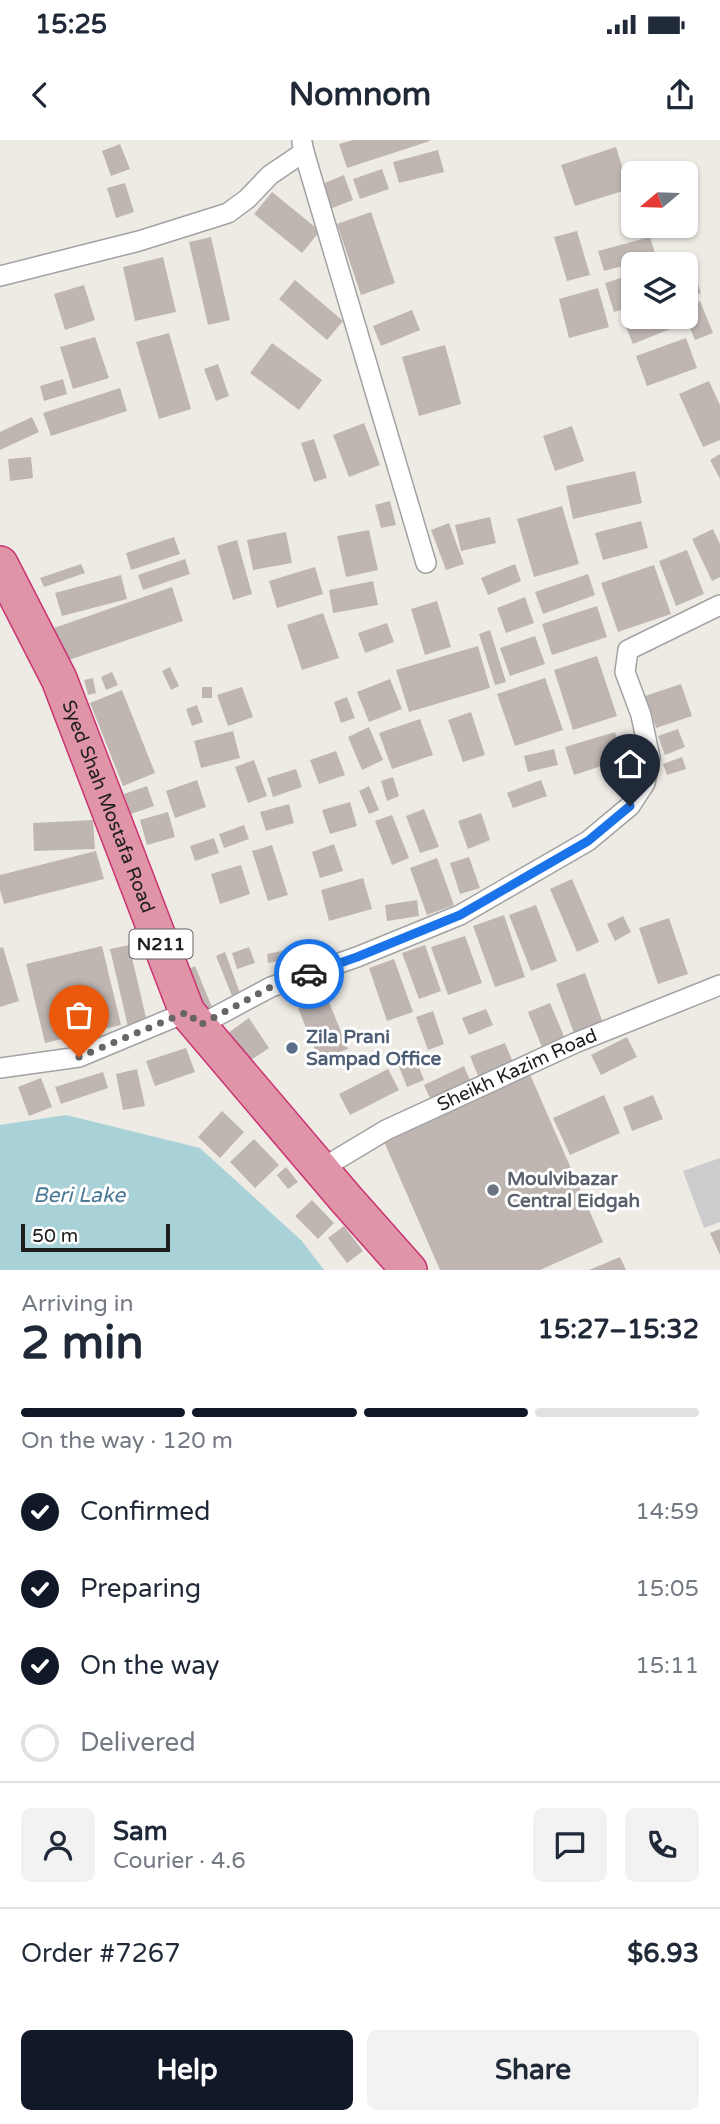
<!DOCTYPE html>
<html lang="en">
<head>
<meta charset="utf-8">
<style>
  body { margin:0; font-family:"Varela Round",sans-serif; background:#f2f2f3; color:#1f2937; height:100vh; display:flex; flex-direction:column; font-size:26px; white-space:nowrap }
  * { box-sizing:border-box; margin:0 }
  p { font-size:23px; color:#747a83 }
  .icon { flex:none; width:38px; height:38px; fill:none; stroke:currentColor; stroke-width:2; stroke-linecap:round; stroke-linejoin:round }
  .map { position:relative; height:1130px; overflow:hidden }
  .sheet { display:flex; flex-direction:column; background:#fff; flex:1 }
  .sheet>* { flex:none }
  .needle { width:46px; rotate:251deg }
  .controls { position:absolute; left:621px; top:21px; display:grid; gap:14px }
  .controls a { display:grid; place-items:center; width:77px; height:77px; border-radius:10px; background:#fff; box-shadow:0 2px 5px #0004; font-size:35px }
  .scale { position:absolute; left:21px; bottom:18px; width:149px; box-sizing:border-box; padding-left:7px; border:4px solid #1e1e1e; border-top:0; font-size:19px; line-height:24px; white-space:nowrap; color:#1e1e1e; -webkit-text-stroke:5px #fff; paint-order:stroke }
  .pin { position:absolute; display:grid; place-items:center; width:60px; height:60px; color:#fff; margin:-72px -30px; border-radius:50% 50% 50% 0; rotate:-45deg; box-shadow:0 0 7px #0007 }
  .pin .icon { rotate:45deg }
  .courier { position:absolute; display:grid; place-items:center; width:70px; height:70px; margin:-35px; border:5px solid #1a73e8; border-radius:50%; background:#fff; color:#222; box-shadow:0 2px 9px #0007 }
  .headline em { font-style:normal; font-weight:700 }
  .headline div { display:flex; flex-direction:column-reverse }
  .headline { display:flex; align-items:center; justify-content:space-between; height:119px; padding:0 21px }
  h1 { font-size:46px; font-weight:700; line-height:52px }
  .bar { display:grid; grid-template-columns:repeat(4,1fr); gap:10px 7px; align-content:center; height:84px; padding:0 21px }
  .bar i { height:9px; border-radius:5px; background:#e0e1e3 }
  .bar .on { background:#111827 }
  .bar p { grid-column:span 4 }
  .line { display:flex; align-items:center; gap:18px; padding:0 21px; border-top:2px solid #e0e1e3 }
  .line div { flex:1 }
  .round { display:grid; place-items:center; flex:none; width:74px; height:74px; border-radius:10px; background:#f2f2f3 }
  ol { padding:0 21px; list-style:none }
  li { display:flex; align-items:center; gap:21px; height:77px }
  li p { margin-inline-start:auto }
  li .icon { padding:7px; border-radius:50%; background:#111827; color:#fff; stroke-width:4 }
  li:last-child { color:#747a83 }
  li i { width:38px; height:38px; border:4px solid #e0e1e3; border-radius:50% }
  .button { display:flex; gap:14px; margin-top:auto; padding:14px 21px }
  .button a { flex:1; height:80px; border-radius:10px; background:#111827; color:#fff; font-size:28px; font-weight:700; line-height:80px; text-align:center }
  .button a+a { background:#f2f2f3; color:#1f2937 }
  .status { display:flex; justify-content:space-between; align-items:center; height:49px; padding:0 35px; background:#fff; direction:ltr }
  .status svg { height:19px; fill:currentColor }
  header { display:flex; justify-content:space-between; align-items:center; height:91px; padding:0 21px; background:#fff; font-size:32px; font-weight:700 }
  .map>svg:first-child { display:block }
  .religious { fill:#ccc }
  .water { fill:#a9d1d8 }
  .building { fill:#bfb6b2 }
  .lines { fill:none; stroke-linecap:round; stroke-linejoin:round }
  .street-casing { stroke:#a2a2a2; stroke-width:22 }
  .highway-casing { stroke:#cb3374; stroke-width:38 }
  .street { stroke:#fff; stroke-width:19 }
  .highway { stroke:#df94a8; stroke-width:35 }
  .done { stroke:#676664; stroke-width:7; stroke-dasharray:0 12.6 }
  .route { stroke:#1a73e8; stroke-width:9 }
  .service-dot { fill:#5c6f8a; stroke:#fff; stroke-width:2.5 }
  .worship-dot { fill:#6b7280; stroke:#fff; stroke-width:2.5 }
  .labels { text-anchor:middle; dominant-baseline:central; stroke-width:6; stroke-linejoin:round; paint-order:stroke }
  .shield { fill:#fff; stroke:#626262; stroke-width:2 }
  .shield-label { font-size:18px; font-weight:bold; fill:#1e1e1e }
  .street-label { font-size:19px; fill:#1e1e1e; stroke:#fff }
  .service-label { font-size:19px; font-weight:bold; fill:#4e5e75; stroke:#fff; text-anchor:start }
  .worship-label { font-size:19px; font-weight:bold; fill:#5b616d; stroke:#fff; text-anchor:start }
  .water-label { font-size:21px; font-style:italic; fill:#4c7897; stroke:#fff }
</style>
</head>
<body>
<div class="status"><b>15:25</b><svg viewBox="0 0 49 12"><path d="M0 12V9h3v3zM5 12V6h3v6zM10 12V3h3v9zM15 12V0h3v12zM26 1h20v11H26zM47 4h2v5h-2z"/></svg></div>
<header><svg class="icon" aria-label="back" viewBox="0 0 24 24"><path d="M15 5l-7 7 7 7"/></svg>Nomnom<svg class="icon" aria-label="share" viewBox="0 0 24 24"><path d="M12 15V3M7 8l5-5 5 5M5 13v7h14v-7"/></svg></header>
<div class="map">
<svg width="720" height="1130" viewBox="0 0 720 1130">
  <rect width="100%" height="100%" fill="#eeebe5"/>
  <path class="religious" d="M720,1018V1082L704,1088L683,1031Z"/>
  <path class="water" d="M66,975L200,1008L302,1101L324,1130H0V985Z"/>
  <path class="building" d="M353,0H430V1L347,28L339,4Z
    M120,4L130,29L111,36L102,11Z
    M616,7L629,49L575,66L561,25Z
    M438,10L444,32L399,43L393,22Z
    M382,29L389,49L360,59L353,39Z
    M344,35L353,60L330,69L320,45Z
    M125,43L134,72L116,78L107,48Z
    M272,52L320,91L302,113L254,74Z
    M371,72L395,143L361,155L337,84Z
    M577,91L590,135L567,141L554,97Z
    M211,97L230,180L208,185L189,102Z
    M650,97L656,117L604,131L598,111Z
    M163,117L176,172L135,181L123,127Z
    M689,118L701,153L686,158V124H671Z
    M634,134V166L614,172L605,143Z
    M295,140L343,181L327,200L279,159Z
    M84,145L95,180L65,190L54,154Z
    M598,148L609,187L569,198L559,159Z
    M700,161L713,193L695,200L686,178V166Z
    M412,170L420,190L381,206L373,186Z
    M646,177H670L675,187L633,204L625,185Z
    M169,193L191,269L159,279L136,202Z
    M95,197L109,238L73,249L60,207Z
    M686,198L697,228L647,246L636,216Z
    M272,203L322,240L299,270L250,233Z
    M445,205L461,264L419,276L402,217Z
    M218,224L229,256L216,261L204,229Z
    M63,239L67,254L44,261L40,246Z
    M709,241L720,265V300L703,307L679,254Z
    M120,248L127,271L51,296L43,273Z
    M32,277L39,292L0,310V292Z
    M364,283L380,325L349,337L333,295Z
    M572,286L584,321L555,331L543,296Z
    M314,299L327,338L314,342L301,303Z
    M720,314V339L710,320Z
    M31,317L33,338L10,341L8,319Z
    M635,331L642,363L573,379L566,346Z
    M390,361L396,385L381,388L375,365Z
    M562,366L579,424L534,437L517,379Z
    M490,377L496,403L461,411L455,385Z
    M641,381L648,408L603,420L595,393Z
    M449,383L464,424L446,430L431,390Z
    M713,389L720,404V437L712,441L692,399Z
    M369,390L378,430L346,437L337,396Z
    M286,392L292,423L253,430L247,400Z
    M174,397L180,414L131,430L126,413Z
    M237,400L252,454L233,460L217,406Z
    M687,410L704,454L676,466L659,421Z
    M185,419L190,434L143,450L138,435Z
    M81,424L85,433L44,447L40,438Z
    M515,424L521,441L488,455L481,438Z
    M654,425L671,474L618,492L601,443Z
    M315,427L323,454L277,468L269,441Z
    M588,434L595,455L543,474L535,452Z
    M121,435L127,459L62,476L55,453Z
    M373,441L378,465L333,473L329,450Z
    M172,447L183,481L66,521L54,488Z
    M525,457L534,483L506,493L497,468Z
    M437,461L451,507L425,515L411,469Z
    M597,466L607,497L552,515L542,484Z
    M323,473L339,518L302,530L287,485Z
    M387,483L394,502L365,513L358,493Z
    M490,490L506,542L495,545L479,494Z
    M535,496L545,524L510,536L500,508Z
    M478,506L490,548L409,572L396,530Z
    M597,516L617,576L573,590L554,530Z
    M170,527L179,546L171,550L162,531Z
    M112,532L118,545L106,550L101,537Z
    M93,538L96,553L88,555L84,540Z
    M545,538L563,590L515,606L497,554Z
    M390,539L402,569L369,582L357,552Z
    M681,544L692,576L656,588L645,556Z
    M202,547H212V558H202Z
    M242,547L253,577L228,586L217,555Z
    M122,550L155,633L123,646L90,563Z
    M347,557L355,578L341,583L334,562Z
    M197,565L203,582L192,586L186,569Z
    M471,572L485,615L463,622L448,580Z
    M420,579L433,615L392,629L379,593Z
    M369,587L383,620L362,630L348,597Z
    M678,589L685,607L665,615L658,596Z
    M233,591L240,618L201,628L194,601Z
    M615,592L623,619L574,635L565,607Z
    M554,609L558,625L528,632L524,616Z
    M336,611L345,635L319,644L310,620Z
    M682,617L686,629L667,635L663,624Z
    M254,620L267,656L248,663L235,627Z
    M296,629L302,647L273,657L267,638Z
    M393,637L399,656L387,661L381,641Z
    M197,640L206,667L175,678L166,651Z
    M541,640L547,656L513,668L507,653Z
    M147,646L154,666L131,674L124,654Z
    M369,646L379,670L369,674L359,651Z
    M350,662L357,686L330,694L322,670Z
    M289,664L294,683L266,691L260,672Z
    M424,669L439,707L420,713L406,676Z
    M168,672L175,697L147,705L140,680Z
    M481,673L490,700L468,709L458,681Z
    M392,675L409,718L392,725L375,681Z
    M93,680L95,709L34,711L33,683Z
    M244,685L249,699L224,708L219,694Z
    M214,698L219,713L195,721L190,706Z
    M334,704L343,731L320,738L312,712Z
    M272,705L288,755L268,761L252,711Z
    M96,711L104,739L4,764L0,750V735Z
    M469,717L480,748L460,754L450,723Z
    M437,718L454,765L427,775L410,728Z
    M241,725L250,754L220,764L211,734Z
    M363,738L372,769L329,781L321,750Z
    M572,739L599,802L577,812L550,749Z
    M417,760L419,776L387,781L385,765Z
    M536,765L557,821L531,831L509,775Z
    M504,775L525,837L495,847L473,786Z
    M623,776L631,792L615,801L607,784Z
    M669,778L688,834L658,844L639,788Z
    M465,796L482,843L448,855L431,807Z
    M129,805L148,886L129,891L110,809Z
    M312,805L314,814L268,823L267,814Z
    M425,805L441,851L419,859L402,813Z
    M102,806L121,885L45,903L26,824Z
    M3,807L19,861L0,867V808Z
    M249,807L255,823L237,829L232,813Z
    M225,812L240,853L232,856L216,816Z
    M394,819L413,872L387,881L369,828Z
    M195,826L214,872L201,877L183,831Z
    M585,833L604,886L575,896L556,844Z
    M327,857L348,909L319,920L298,868Z
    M550,863L566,901L543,910L528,872Z
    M486,869L493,885L469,895L462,878Z
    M433,871L444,904L428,910L416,877Z
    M249,878L269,908L245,924L225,895Z
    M627,897L637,917L601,935L591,915Z
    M505,903L514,925L479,938L470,916Z
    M186,908L195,932L155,946L146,921Z
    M415,917L424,940L407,947L398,924Z
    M464,926L472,945L432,963L424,945Z
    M137,929L145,966L123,970L116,934Z
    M388,929L399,950L350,975L339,954Z
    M103,932L108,948L61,964L55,947Z
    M529,932L603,1102L540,1130H440L382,997Z
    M41,938L52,967L29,976L18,947Z
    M604,955L620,993L570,1015L553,978Z
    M653,955L663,979L632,991L623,967Z
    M222,971L244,992L220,1018L198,997Z
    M254,999L279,1025L255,1048L230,1022Z
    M286,1027L298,1042L288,1049L277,1035Z
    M312,1060L334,1083L318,1099L295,1076Z
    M344,1086L363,1111L347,1123L328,1098Z
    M720,1089V1115L710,1093Z
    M620,1117L626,1130H589Z"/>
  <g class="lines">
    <g class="street-casing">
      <g id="street">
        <path d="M304,12L426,423"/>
        <path d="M0,136L139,101L228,73L247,59L270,35L304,12L302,2"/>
        <path d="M200,885L271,847L357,817L460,775L588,701L630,666L645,643L650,618L641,575L625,532L628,510L720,465"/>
        <path d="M0,928L79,917L187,872"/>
        <path id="s1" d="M321,1029L386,990L575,903L720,845"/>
      </g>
    </g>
    <g class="highway-casing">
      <g id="highway">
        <path id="s2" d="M0,424L59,539L187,872L346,1059L409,1130"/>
      </g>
    </g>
    <use href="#street" class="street"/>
    <use href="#highway" class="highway"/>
  </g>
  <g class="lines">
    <path class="done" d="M79,917L187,872L200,885L271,847L309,834"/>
    <path class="route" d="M309,834L357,817L460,775L588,701L630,666"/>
  </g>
  <circle class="service-dot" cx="292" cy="908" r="7"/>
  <circle class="worship-dot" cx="493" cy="1050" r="7"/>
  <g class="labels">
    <rect class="shield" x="129.5" y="789.5" width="63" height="29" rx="5"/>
    <g class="shield-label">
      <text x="161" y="804">N211</text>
    </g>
    <g class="street-label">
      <text stroke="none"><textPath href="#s2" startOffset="266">Syed Shah Mostafa Road</textPath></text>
      <text stroke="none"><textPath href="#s1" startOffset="220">Sheikh Kazim Road</textPath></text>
    </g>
    <g class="service-label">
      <text x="306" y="897">Zila Prani<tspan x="306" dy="22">Sampad Office</tspan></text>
    </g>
    <g class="worship-label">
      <text x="507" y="1039">Moulvibazar<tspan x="507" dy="22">Central Eidgah</tspan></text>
    </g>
    <g class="water-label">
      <text x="79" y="1055">Beri Lake</text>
    </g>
  </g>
</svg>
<div class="controls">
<a><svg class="needle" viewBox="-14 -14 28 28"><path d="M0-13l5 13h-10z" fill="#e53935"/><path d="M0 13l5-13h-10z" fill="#747a83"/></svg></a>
<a><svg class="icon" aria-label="layers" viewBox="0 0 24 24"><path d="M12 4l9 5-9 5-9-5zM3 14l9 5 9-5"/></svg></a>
</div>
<div class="scale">50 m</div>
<div class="pin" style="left:79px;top:917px;background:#ea580c"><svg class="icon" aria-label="bag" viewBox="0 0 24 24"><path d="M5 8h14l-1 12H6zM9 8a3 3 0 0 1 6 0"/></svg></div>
<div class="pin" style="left:630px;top:666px;background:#1f2937"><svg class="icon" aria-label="home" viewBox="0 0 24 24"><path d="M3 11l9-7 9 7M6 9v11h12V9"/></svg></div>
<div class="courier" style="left:309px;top:834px"><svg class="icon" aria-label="car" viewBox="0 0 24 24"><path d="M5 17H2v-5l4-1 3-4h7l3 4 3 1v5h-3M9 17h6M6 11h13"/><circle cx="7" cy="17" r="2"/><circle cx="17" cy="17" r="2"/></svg></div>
</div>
<section class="sheet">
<div class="headline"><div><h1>2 min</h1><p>Arriving in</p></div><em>15:27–15:32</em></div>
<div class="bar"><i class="on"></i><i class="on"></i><i class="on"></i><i></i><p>On the way · 120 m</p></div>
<ol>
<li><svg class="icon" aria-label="check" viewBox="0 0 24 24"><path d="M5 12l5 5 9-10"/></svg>Confirmed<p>14:59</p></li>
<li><svg class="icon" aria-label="check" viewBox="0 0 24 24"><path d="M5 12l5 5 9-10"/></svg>Preparing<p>15:05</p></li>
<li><svg class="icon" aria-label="check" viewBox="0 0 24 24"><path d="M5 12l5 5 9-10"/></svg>On the way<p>15:11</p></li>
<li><i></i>Delivered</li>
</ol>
<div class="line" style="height:126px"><a class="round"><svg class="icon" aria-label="person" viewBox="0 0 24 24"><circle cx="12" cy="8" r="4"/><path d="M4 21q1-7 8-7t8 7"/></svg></a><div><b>Sam</b><p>Courier · 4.6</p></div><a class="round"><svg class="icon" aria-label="chat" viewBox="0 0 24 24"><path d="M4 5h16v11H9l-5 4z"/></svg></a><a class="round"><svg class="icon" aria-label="phone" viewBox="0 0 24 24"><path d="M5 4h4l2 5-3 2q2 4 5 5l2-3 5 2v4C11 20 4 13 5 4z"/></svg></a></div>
<div class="line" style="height:91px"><div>Order #7267</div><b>$6.93</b></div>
<div class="button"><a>Help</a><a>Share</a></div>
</section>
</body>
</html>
